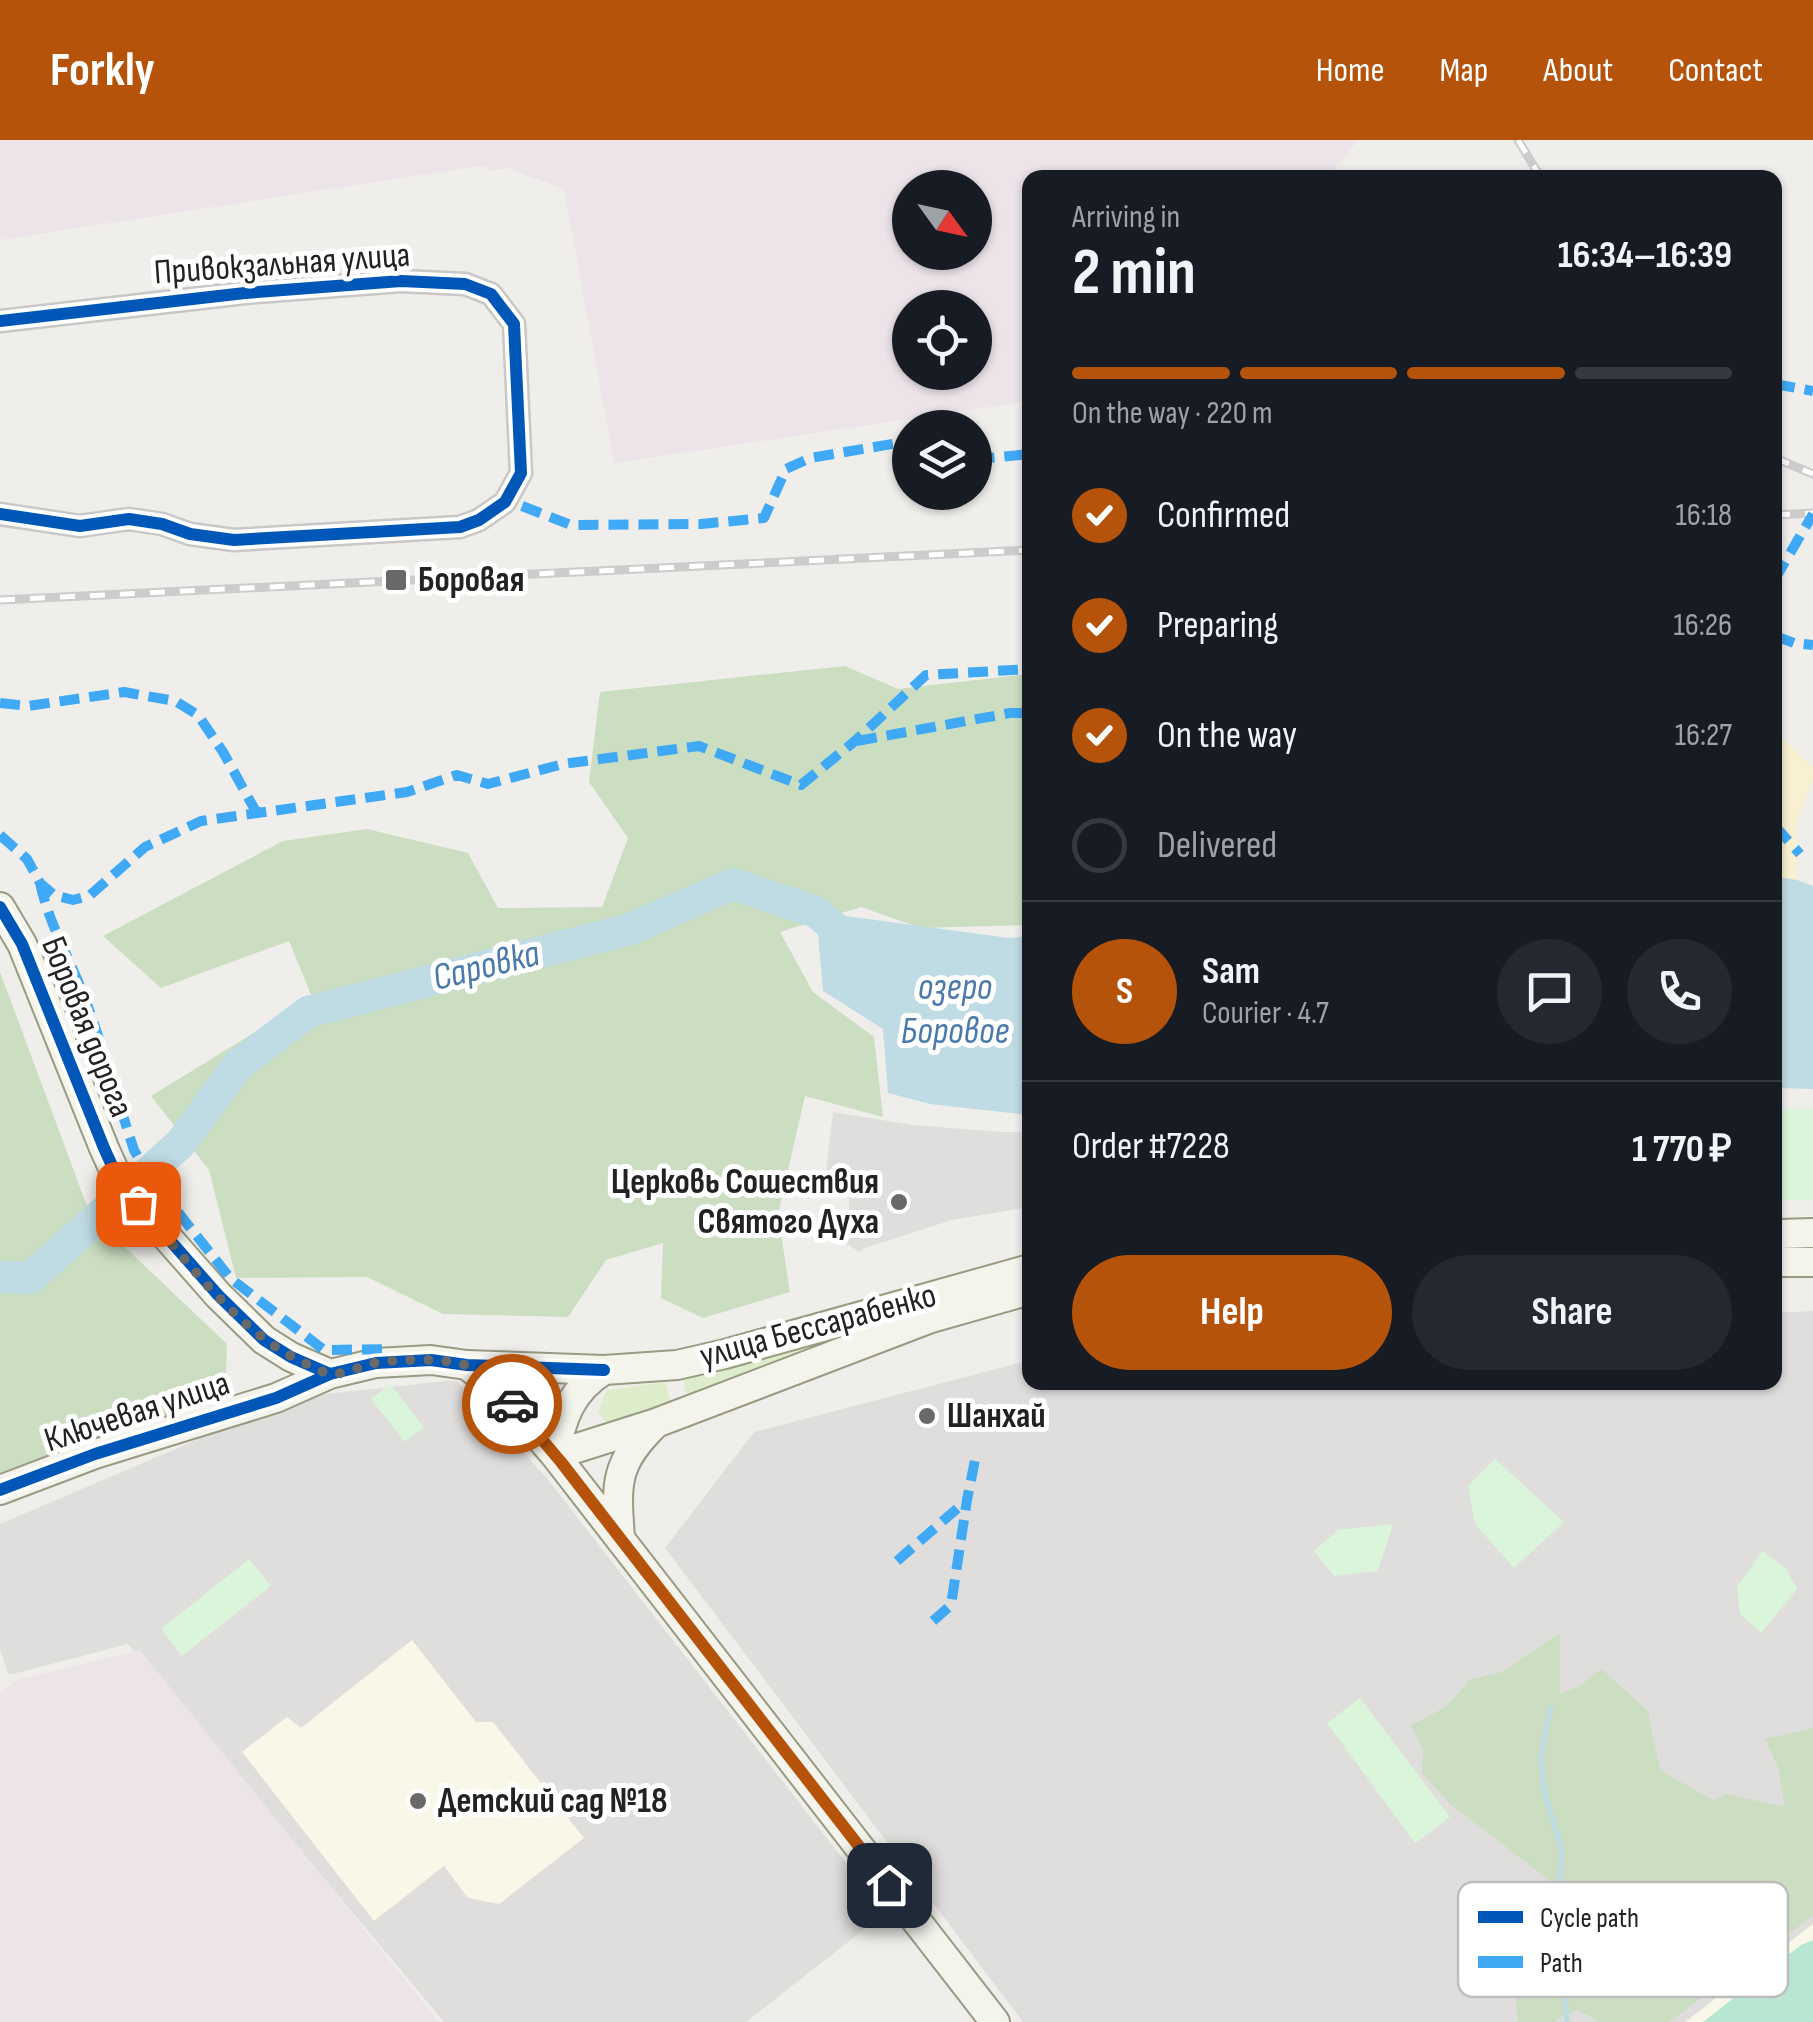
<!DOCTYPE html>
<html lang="en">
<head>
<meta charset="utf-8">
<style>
  body { margin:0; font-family:"Sofia Sans Condensed",sans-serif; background:#242831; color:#f1f3f6; height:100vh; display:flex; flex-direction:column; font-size:38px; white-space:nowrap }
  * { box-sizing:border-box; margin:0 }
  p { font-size:32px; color:#9ea1a6 }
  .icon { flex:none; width:55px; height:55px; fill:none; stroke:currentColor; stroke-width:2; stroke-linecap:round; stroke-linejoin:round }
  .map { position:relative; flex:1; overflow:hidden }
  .panel { position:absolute; left:1022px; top:30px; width:760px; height:1220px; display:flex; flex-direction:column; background:#171b24; border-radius:20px; box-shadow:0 2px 8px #0004 }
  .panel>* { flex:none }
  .needle { width:65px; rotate:123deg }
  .fabs { position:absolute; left:892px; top:30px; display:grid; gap:20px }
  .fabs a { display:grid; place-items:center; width:100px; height:100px; border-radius:50%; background:#171b24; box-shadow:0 2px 8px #0004; font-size:50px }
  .pin { position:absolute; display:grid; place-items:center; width:85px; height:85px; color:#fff; margin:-42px; border-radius:20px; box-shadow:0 5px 15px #0006 }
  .courier { position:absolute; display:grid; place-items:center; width:100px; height:100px; margin:-50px; border:8px solid #b45309; border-radius:50%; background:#fff; color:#222; box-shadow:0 2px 12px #0007 }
  .headline em { font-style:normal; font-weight:700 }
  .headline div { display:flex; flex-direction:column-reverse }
  .headline { display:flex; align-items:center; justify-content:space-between; height:170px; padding:0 50px }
  h1 { font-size:65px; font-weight:700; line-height:75px }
  .bar { display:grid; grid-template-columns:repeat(4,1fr); gap:15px 10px; align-content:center; height:120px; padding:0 50px }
  .bar i { height:12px; border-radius:8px; background:#363941 }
  .bar .selected { background:#b45309 }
  .bar p { grid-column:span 4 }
  .line { display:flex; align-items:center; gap:25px; padding:0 50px; border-top:2px solid #363941 }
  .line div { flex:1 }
  .round { display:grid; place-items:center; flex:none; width:105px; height:105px; border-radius:52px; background:#242831 }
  ol { padding:0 50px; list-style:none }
  li { display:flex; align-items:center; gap:30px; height:110px }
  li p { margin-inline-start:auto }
  li .icon { padding:10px; border-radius:50%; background:#b45309; color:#fff; stroke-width:4 }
  li:last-child { color:#9ea1a6 }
  li i { width:55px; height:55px; border:5px solid #363941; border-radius:50% }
  .button { display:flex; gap:20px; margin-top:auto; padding:20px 50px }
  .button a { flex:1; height:115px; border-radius:60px; background:#b45309; color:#fff; font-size:40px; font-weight:700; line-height:115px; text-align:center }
  .button a+a { background:#242831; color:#f1f3f6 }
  header { display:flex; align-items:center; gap:60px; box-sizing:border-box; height:140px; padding:0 50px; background:#b45309; color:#fff }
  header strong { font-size:48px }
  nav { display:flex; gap:55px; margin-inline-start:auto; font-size:35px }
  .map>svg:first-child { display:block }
  .residential { fill:#dfdedc }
  .industrial { fill:#ede4e9; fill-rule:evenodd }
  .education { fill:#f8f7e8 }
  .religious { fill:#dededc }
  .grass { fill:#ddeccb }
  .forest { fill:#cbdec1 }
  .sand { fill:#f8f0d0 }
  .park { fill:#daf5da }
  .pitch { fill:#b7e6d2 }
  .water { fill:#bfdbe3 }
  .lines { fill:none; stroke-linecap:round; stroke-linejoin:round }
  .stream { stroke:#bfdbe3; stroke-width:5 }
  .river { stroke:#bfdbe3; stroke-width:32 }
  .street-casing { stroke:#c9c8c7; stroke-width:25 }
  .secondary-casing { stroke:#999a82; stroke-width:32 }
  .street { stroke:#fdfcfc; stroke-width:20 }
  .secondary { stroke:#f4f4ed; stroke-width:28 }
  .rail-casing { stroke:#ccc; stroke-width:9 }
  .rail { stroke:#fff; stroke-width:5; stroke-dasharray:15; stroke-linecap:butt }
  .quiet { stroke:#3fa9f5; stroke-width:10; stroke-dasharray:20 10; stroke-linecap:butt }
  .cycleway-casing { stroke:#fff; stroke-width:19 }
  .cycleway { stroke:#0057b8; stroke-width:12 }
  .done { stroke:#6a6968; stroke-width:10; stroke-dasharray:0 18 }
  .route { stroke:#b45309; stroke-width:12 }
  .poi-dot { fill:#6a6968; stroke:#fff; stroke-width:4 }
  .labels { text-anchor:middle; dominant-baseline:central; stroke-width:10; stroke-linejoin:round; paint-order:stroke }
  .street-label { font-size:35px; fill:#222; stroke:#fff }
  .poi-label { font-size:35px; font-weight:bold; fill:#222; stroke:#fff; text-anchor:start }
  .water-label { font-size:38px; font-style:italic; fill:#4a7aab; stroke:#fff }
  .key { fill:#fff; stroke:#bdbdbd; stroke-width:2.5 }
  .key-label { font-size:28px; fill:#222 }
</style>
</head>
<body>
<header>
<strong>Forkly</strong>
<nav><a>Home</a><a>Map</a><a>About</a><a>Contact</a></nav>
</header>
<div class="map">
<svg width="1813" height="1882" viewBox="0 0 1813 1882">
  <rect width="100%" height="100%" fill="#f0eeeb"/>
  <path class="residential" d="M1813,1171V1882H1023L665,1408L754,1292L1030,1220V1242H1775V1173Z
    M456,1240L546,1337L885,1773L746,1882H444L128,1504L9,1535L0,1510V1384L297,1257Z"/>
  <path class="industrial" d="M0,0H1358L1328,37L1030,38V261L614,323L564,49L507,28L488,31L486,25L0,100ZM910,48H975V112H910ZM910,168H975V232H910Z
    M140,1510L439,1882H0V1554L16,1540Z"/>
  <path class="education" d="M412,1500L476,1582H493L584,1698L499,1764L468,1758L444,1726L374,1781L242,1612L287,1577L301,1588Z
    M1813,1784V1882H1685Z"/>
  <path class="religious" d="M833,972L913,985L1001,992H1030V1067L952,1080L865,1108L859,1112L847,1104L850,1049L824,1047Z"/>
  <path class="grass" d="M991,1144L689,1263L683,1240L760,1213Z
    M665,1242L673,1268L610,1287L598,1272L607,1250Z"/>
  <path class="forest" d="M845,526L898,549L1030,534V785L921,788L861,767L780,792L813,852L874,897L883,977L805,956L778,1074L790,1152L703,1178L661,1158L663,1103L606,1120L568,1177L443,1174L367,1137L236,1138L209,1030L151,956L312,857L289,801L161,848L103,796L283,701L367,689L468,713L498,768L602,767L628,698L589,642L600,552Z
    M0,832L90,1074L227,1204L225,1264L0,1340Z
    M1560,1493V1554L1578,1547L1602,1529L1648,1571L1660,1630L1713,1660L1726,1654L1785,1667L1778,1628L1765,1599L1813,1588V1776L1669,1882H1600L1578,1870L1557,1879L1555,1882H1518L1516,1860L1542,1831L1534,1804L1491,1803L1488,1789L1501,1777L1492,1761L1498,1740L1519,1751L1549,1760L1548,1739L1450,1664L1422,1633L1423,1609L1410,1585C1438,1574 1451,1564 1469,1540L1502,1532Z"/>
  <path class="sand" d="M1775,592L1813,627V639L1796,685L1797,740L1775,737Z"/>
  <path class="park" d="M1775,969H1813V1060H1775Z
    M390,1244L424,1287L405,1302L371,1259Z
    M1495,1319L1564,1382L1514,1428L1475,1384L1468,1346Z
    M1393,1384L1378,1431L1334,1436L1314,1411L1338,1390Z
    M1762,1411L1786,1429L1797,1449L1761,1493L1740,1474L1737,1447Z
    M249,1419L271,1446L182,1516L161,1489Z
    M1360,1558L1450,1677L1415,1703L1327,1583Z"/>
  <path class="pitch" d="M1813,1800V1882H1703L1801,1805Z"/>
  <path class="water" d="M1775,737L1797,740L1813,746V949L1775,948Z
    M816,772L1009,798L1030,796V975L930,964L888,953L883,889L823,851Z"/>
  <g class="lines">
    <path class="stream" d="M1551,1567L1541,1615L1543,1647L1562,1710L1558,1767L1567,1882"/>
    <path class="river" d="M0,1137L30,1138L180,1004L238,925L308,872L630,789L733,744L816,772L847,798"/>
    <g class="street-casing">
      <path id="street" d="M0,181L245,153L401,141L465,144L491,154L514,184L521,333L505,362L479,380L460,387L234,400L190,394L162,384L129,379L80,386L0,374"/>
    </g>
    <g class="secondary-casing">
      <path id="secondary" d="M0,767L22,804L104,1008L118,1039L138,1064L218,1155L264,1200L291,1217L330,1234
        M1775,1094L1813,1093
        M1775,1122H1813
        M467,1225L500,1251L555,1315L995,1882
        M555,1315L656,1283L931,1178L1030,1150
        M555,1315C561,1279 571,1250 604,1230
        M0,1350L95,1314L276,1258L330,1234L376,1223L431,1220L467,1225L604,1230L677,1225L725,1214L1030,1129
        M620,1398C616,1343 614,1324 656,1283"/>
    </g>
    <use href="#street" class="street"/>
    <use href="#secondary" class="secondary"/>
    <g class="rail-casing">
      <path id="rail" d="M1518,0L1541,38
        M1775,318L1813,334
        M1775,375L1813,373
        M0,460L1030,410"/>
    </g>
    <use href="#rail" class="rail"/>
    <path class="quiet" d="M1775,244L1813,251
      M975,314L989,318L1030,314
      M522,366L571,385L701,384L764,378L786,329L810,318L910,301
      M1775,439L1813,374
      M1775,496L1794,503L1813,505
      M0,563L28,566L124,552L175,561L198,575L223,612L255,670L261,674
      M857,601L1010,573H1030
      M1775,686L1800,714
      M0,695L27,719L40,743L54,755L73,760L89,756L145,707L201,681L407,652L457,635L488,644L563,624L699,606L801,645L855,601L926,535L1030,529
      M40,743C48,780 66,812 80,846C101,898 116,956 134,1010L147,1033L230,1138L324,1210L391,1209
      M897,1421L967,1360
      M933,1481L951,1465L967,1360L976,1315"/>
    <g class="cycleway-casing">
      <path id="cycleway" d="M0,181L245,153L401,141L465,144L491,154L514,184L521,333L505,362L479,380L460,387L234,400L190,394L162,384L129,379L80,386L0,374
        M0,767L22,804L104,1008L118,1039L138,1064L218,1155L264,1200L291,1217L330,1234
        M0,1350L95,1314L276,1258L330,1234L376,1223L431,1220L467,1225L604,1230"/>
    </g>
    <use href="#cycleway" class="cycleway"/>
  </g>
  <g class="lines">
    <path class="done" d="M138,1064C189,1121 236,1193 309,1225C315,1227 323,1233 330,1234C343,1235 361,1226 374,1223C396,1219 445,1218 465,1225C483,1231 500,1251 512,1264"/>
    <path class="route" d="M512,1264L561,1322L889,1745"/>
  </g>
  <g class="poi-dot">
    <rect x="384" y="428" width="24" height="24" rx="5"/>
    <circle cx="899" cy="1062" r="10"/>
    <circle cx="927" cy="1276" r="10"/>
    <circle cx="418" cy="1661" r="10"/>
  </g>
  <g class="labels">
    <g class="street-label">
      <text transform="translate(282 124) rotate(-4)">Привокзальная улица</text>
      <text transform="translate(87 887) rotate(68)">Боровая дорога</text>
      <text transform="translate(818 1186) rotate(-15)">улица Бессарабенко</text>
      <text transform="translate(137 1272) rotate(-18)">Ключевая улица</text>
    </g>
    <g class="poi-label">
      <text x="418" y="440">Боровая</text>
      <text x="879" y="1042" text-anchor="end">Церковь Сошествия<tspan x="879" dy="40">Святого Духа</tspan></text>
      <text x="947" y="1276">Шанхай</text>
      <text x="438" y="1661">Детский сад №18</text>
    </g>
    <g class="water-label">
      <text transform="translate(486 826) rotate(-14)">Саровка</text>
      <text x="955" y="847">озеро<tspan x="955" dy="44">Боровое</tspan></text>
    </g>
  </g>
  <rect x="1458" y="1742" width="330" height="115" rx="15" class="key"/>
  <rect x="1478" y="1771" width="45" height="12" fill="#0057b8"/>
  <rect x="1478" y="1816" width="45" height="12" fill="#3fa9f5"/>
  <g class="key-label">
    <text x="1540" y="1787">Cycle path</text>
    <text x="1540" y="1832">Path</text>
  </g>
</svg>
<div class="fabs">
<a><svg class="needle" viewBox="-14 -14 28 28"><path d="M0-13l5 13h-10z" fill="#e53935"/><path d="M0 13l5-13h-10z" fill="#9ea1a6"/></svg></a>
<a><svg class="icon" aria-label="locate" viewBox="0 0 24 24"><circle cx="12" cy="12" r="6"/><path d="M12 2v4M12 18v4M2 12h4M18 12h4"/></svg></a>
<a><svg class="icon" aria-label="layers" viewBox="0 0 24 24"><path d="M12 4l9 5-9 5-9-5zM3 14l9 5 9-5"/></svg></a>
</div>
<div class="pin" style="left:138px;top:1064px;background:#ea580c"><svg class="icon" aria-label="bag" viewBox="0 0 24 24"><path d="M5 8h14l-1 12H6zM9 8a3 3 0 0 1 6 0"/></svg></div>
<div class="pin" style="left:889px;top:1745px;background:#1f2937"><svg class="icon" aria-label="home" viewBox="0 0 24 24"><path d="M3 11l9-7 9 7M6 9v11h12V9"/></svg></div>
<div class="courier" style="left:512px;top:1264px"><svg class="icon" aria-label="car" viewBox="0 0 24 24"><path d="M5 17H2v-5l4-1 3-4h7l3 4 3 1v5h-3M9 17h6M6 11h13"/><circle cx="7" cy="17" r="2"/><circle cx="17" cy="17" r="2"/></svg></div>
<section class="panel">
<div class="headline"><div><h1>2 min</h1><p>Arriving in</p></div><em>16:34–16:39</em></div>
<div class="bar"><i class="selected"></i><i class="selected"></i><i class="selected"></i><i></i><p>On the way · 220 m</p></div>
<ol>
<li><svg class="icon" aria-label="check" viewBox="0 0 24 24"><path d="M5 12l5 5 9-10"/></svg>Confirmed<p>16:18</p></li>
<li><svg class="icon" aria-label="check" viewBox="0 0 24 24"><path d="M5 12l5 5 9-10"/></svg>Preparing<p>16:26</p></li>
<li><svg class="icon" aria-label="check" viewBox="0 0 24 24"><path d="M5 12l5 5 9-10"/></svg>On the way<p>16:27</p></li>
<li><i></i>Delivered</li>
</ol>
<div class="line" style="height:180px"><b class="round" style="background:#b45309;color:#fff">S</b><div><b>Sam</b><p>Courier · 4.7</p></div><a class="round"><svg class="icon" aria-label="chat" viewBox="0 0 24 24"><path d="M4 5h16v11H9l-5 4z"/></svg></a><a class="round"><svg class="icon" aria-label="phone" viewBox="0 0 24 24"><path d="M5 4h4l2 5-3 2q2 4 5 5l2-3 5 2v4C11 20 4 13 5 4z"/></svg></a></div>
<div class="line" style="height:130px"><div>Order #7228</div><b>1 770 ₽</b></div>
<div class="button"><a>Help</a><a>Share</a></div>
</section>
</div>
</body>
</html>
